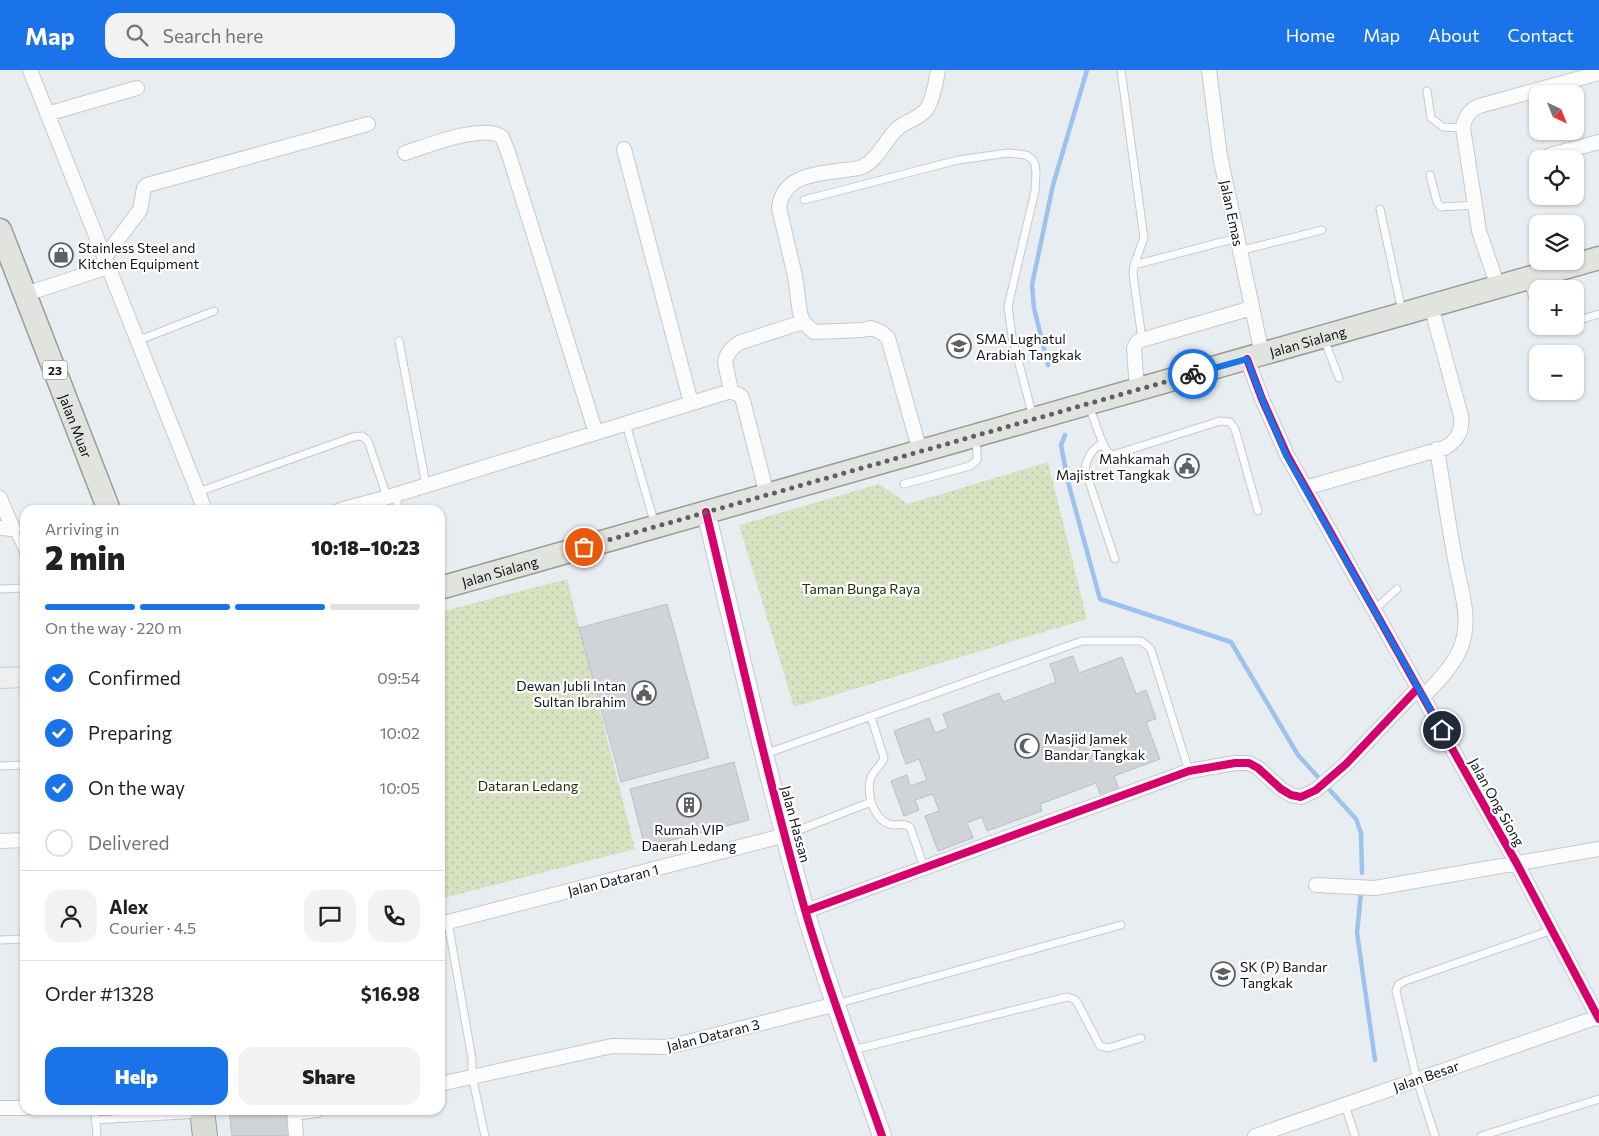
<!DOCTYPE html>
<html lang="en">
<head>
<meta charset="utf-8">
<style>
  body { margin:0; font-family:Commissioner,sans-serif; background:#f2f2f2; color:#202124; height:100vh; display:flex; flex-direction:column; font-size:19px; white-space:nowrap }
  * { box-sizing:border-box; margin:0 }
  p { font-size:16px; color:#757577 }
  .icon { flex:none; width:28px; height:28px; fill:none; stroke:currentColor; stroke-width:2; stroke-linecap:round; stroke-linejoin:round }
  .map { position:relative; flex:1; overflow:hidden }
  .sheet { position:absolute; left:20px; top:435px; width:425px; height:610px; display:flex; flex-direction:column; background:#fff; border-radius:15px; box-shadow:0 1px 4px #0004 }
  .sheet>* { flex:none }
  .needle { width:32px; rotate:137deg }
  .buttons { position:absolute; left:1529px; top:15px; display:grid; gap:10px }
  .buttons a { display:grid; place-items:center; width:55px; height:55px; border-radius:10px; background:#fff; box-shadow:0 1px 4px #0004; font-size:25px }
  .pin { position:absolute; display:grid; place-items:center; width:42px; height:42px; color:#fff; margin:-21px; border:2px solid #fff; border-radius:50%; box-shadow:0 1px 5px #0007 }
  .courier { position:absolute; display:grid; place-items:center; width:50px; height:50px; margin:-25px; border:4px solid #1a73e8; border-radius:50%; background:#fff; color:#222; box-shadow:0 1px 6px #0007 }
  .overview em { font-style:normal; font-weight:800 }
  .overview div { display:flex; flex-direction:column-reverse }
  .overview { display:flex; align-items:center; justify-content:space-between; height:85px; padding:0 25px }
  h1 { font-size:32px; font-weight:800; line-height:38px }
  .bar { display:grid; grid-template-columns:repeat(4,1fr); gap:8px 5px; align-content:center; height:60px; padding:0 25px }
  .bar i { height:6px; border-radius:4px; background:#e0e0e0 }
  .bar .selected { background:#1a73e8 }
  .bar p { grid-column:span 4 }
  .line { display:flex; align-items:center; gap:12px; padding:0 25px; border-top:1px solid #e0e0e0 }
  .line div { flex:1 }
  .round { display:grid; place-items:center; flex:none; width:52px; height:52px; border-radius:15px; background:#f2f2f2 }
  ol { padding:0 25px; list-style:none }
  li { display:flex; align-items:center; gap:15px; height:55px }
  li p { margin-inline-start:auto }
  li .icon { padding:5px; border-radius:50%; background:#1a73e8; color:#fff; stroke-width:4 }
  li:last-child { color:#757577 }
  li i { width:28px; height:28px; border:2px solid #e0e0e0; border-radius:50% }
  .action { display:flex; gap:10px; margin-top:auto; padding:10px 25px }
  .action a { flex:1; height:58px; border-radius:15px; background:#1a73e8; color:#fff; font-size:20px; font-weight:800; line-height:58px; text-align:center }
  .action a+a { background:#f2f2f2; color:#202124 }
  header { display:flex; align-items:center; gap:30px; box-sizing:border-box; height:70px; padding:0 25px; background:#1a73e8; color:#fff }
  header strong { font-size:24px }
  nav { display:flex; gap:28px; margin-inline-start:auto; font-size:18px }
  .search { width:350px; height:45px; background:#f2f2f2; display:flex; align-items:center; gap:12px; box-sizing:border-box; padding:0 18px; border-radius:15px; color:#757577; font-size:19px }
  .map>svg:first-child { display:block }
  .park { fill:url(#park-dots) }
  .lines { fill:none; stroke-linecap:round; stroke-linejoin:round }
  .stream { stroke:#9cc2ee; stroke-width:4.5 }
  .building { fill:#d0d3d7; stroke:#bbbfc3 }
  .service-casing { stroke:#c6c9cd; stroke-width:9 }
  .minor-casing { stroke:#c6c9cd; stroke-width:16 }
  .tertiary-casing { stroke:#c6c9cd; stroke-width:20 }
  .secondary-casing { stroke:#c6c9cd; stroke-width:22 }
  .primary-casing { stroke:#9a9e96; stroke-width:25 }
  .trunk-casing { stroke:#9a9e96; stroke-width:26 }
  .service { stroke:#fcfcfd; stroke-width:7 }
  .minor { stroke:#fcfcfd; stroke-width:14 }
  .tertiary { stroke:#fcfcfd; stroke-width:18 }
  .secondary { stroke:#eef0ee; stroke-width:20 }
  .primary { stroke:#e1e4de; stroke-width:22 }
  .trunk { stroke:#d8dcd4; stroke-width:24 }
  .cycleway-casing { stroke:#fff; stroke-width:11 }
  .cycleway { stroke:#d6006c; stroke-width:8 }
  .done { stroke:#5d6064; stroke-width:5; stroke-dasharray:0 9 }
  .route { stroke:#1a73e8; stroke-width:6 }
  .labels { text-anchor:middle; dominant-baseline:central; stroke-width:4.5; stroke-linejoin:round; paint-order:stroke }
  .shield { fill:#fff; stroke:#595a5d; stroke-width:1 }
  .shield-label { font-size:12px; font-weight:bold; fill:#121417 }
  .street-label { font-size:14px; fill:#121417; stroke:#fff }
  .poi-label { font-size:14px; fill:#121417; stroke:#fff; text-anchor:start }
  .park-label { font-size:14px; fill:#262d0b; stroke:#fff }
</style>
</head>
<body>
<header>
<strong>Map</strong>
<div class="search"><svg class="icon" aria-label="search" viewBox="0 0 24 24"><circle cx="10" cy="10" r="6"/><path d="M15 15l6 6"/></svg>Search here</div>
<nav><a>Home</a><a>Map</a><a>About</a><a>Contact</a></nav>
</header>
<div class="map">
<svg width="1599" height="1066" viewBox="0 0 1599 1066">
  <defs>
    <pattern id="park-dots" width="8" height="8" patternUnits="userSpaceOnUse" patternTransform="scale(1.25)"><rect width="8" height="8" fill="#d6e2c0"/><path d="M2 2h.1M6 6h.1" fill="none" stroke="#b7c1a4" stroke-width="1.8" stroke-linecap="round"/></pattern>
  </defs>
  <rect width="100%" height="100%" fill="#e8edf2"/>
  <path class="park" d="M1048,392L1087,549L794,637L739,455L879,414L908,434Z
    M567,509L635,779L440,829V542Z"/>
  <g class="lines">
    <path class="stream" d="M1048,295L1034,238L1032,215L1053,115L1087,0
      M1065,365L1061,375L1068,412L1100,529L1231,572L1298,685L1356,749L1361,763L1362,803
      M1361,822L1357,863L1375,990"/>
  </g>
  <path class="building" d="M667,534L709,688L621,712L579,558Z
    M1073,586L1079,603L1122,587L1136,624L1146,620L1156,649L1146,652L1160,689L1114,706L1119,720L1101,726L1096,713L1040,734L1042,741L987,761L982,747L967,753L973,768L938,781L925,746L939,741L933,724L915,730L919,740L904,746L891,711L907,705L910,716L927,710L919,689L906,694L894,661L929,648L935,663L948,658L943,644L999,623L1003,632L1056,612L1050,594Z
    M734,692L749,750L645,777L630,719Z
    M229,1040H286L289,1066H232Z"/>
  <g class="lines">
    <g class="service-casing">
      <path id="service" d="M1121,0L1144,168L1134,195L1133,204L1142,269
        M1427,21L1431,48L1443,57L1463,58
        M1430,105L1437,132L1441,137L1475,135
        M804,130L958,90L1008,83L1026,85L1032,89L1035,94L1036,103L1035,121L1008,236L1012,267L1033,347
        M1380,139L1402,241
        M1239,181L1322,160
        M1134,195L1237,168
        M1528,212L1538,243
        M1575,251L1599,244
        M1324,269L1339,308
        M137,271L214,241
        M399,271L426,415
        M1089,336L1104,377L1109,383L1113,385L1220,351L1230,352L1235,359L1258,441
        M626,354L655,455
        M1103,373C1091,380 1088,386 1085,399L1115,489
        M904,414L970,396L977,390V381L975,368
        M198,422L353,367L362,366L368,371L387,427
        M395,425L399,440
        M13,459L25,485
        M0,519L25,518
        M1374,540L1397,519
        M765,684L1082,571H1141L1150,578L1152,583L1189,701
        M0,696L25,695
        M871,732C875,743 881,753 893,755C900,755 904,753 910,757L924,797
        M786,765L871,732C869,721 867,710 875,701C878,697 882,694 884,688L871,647
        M448,852L472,989V1006L485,1066
        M0,870L25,869
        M836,934L1121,855
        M853,980L1067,927L1074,929L1077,932L1100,976L1108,978L1141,968
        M1345,1035L1355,1066
        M95,1040L97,1066
        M95,1050L200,1044
        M1435,1066L1417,1010L1396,921L1398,915L1405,911L1552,860
        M1481,1066L1599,1029"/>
    </g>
    <g class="minor-casing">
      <path id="minor" d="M30,0L205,440
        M1209,0L1220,86L1262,284
        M47,44L137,18
        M624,79L691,333
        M405,83C427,76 484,53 502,67L508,82L596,363
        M1550,85L1599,72
        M104,188L140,140L144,118L147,115L368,54
        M1498,217L1479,161L1463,58C1464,48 1470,40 1479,36L1599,3
        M26,224L108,197
        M1247,289L1262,329L1287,385L1517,794L1599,949
        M1137,320L1134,278L1138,271L1252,238
        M731,321L725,292C726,284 733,276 741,272L803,252
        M920,381L888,268L881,262L871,258L862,260L814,262L803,252L800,243L795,206L779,138C783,104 818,104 845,100C852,99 859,99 864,96C879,88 885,70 897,59C906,50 921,49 928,37C934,26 936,12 938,0
        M1305,418L1444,378C1457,371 1463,361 1461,346L1431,236
        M0,428L13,459L0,458
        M340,440L395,425L731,321L741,326L743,331L767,425
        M1423,627C1437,612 1452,598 1460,579C1473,549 1460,519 1455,489C1448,452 1443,416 1437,379
        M0,771L25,770
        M1316,815L1375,818L1599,779
        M806,841L1189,701L1235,693H1249L1258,698L1281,719L1291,725L1301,727L1316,720L1346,694L1418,618
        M440,854L786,765
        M440,1014L612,976L668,977L836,934
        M0,1038H25
        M294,1040L296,1066
        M294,1043L317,1040
        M1255,1066L1598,947"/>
    </g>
    <g class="tertiary-casing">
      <path id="tertiary" d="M706,442C738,575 768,709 805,840C827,916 856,991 882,1066"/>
    </g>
    <g class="secondary-casing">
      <path id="secondary" d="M0,608L25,607"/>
    </g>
    <g class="primary-casing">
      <g id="primary">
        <path id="s1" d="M0,160L109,440"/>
        <path id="s2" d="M440,518L1599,188"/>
      </g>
    </g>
    <g class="trunk-casing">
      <path id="trunk" d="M202,1040L205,1066"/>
    </g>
    <use href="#service" class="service"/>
    <use href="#minor" class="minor"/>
    <use href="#tertiary" class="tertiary"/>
    <use href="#secondary" class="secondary"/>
    <use href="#primary" class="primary"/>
    <use href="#trunk" class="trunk"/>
    <g class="cycleway-casing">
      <path id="cycleway" d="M1247,289L1262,329L1287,385L1517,794L1599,949
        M706,442C738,575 768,709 805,840C827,916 856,991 882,1066
        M806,841L1189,701L1235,693H1249L1258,698L1281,719L1291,725L1301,727L1316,720L1346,694L1418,618"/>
    </g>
    <use href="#cycleway" class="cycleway"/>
  </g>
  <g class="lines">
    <path class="done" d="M584,477L1193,304"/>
    <path class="route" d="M1193,304L1247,289L1262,329L1286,385L1442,660"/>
  </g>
  <defs>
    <g id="shop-ring" transform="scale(1.25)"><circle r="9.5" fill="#fff" stroke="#5d6064" stroke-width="1.5"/><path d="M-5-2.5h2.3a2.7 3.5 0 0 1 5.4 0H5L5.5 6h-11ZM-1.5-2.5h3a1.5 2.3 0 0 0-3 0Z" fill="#5d6064"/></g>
    <g id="school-ring" transform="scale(1.25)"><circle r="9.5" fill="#fff" stroke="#5d6064" stroke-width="1.5"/><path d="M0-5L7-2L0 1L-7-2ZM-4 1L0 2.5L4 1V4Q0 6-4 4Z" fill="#5d6064"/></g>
    <g id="civic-ring" transform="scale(1.25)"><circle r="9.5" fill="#fff" stroke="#5d6064" stroke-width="1.5"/><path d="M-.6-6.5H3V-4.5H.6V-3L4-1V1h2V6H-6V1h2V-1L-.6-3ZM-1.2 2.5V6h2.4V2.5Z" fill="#5d6064"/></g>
    <g id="mosque-ring" transform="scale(1.25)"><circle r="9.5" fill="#fff" stroke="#5d6064" stroke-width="1.5"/><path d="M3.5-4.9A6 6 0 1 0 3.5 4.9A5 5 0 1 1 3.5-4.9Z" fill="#5d6064"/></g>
    <g id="building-ring" transform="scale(1.25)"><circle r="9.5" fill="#fff" stroke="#5d6064" stroke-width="1.5"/><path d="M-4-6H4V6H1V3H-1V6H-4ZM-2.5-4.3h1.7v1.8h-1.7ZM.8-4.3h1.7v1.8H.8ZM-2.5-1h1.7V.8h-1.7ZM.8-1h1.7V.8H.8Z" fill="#5d6064"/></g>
  </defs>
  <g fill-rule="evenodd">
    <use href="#shop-ring" x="61" y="185"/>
    <use href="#school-ring" x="959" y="276"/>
    <use href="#civic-ring" x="1187" y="396"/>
    <use href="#civic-ring" x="644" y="623"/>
    <use href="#mosque-ring" x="1027" y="676"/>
    <use href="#building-ring" x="689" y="735"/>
    <use href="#school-ring" x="1223" y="904"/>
  </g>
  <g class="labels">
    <rect class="shield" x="42.5" y="290.5" width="25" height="19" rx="4"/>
    <g class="shield-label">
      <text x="55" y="300">23</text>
    </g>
    <g class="street-label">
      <text transform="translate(1232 143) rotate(78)">Jalan Emas</text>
      <text stroke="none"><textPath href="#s2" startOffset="902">Jalan Sialang</textPath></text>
      <text stroke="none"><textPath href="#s1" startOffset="210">Jalan Muar</textPath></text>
      <text stroke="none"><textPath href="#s2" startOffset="62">Jalan Sialang</textPath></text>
      <text transform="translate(1497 732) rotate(61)">Jalan Ong Siong</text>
      <text transform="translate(796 754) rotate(75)">Jalan Hassan</text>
      <text transform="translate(613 810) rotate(-14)">Jalan Dataran 1</text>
      <text transform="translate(713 965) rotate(-14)">Jalan Dataran 3</text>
      <text transform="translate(1426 1006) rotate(-19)">Jalan Besar</text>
    </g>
    <g class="poi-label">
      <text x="78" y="177">Stainless Steel and<tspan x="78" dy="16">Kitchen Equipment</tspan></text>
      <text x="976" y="268">SMA Lughatul<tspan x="976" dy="16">Arabiah Tangkak</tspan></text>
      <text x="1170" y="388" text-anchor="end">Mahkamah<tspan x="1170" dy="16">Majistret Tangkak</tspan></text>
      <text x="626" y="615" text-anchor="end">Dewan Jubli Intan<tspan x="626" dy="16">Sultan Ibrahim</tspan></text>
      <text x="1044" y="668">Masjid Jamek<tspan x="1044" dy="16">Bandar Tangkak</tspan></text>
      <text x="689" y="759" text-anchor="middle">Rumah VIP<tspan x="689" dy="16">Daerah Ledang</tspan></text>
      <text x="1240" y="896">SK (P) Bandar<tspan x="1240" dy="16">Tangkak</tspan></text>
    </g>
    <g class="park-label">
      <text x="861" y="518">Taman Bunga Raya</text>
      <text x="528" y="715">Dataran Ledang</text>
    </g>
  </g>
</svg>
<div class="buttons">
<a><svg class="needle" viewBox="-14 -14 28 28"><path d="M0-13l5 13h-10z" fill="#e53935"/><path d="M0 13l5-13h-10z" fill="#757577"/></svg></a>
<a><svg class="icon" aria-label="locate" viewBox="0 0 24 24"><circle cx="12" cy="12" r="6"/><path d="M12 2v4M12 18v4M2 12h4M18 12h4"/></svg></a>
<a><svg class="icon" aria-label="layers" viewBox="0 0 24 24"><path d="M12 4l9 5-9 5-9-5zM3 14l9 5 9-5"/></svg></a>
<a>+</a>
<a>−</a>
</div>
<div class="pin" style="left:584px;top:477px;background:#ea580c"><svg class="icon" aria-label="bag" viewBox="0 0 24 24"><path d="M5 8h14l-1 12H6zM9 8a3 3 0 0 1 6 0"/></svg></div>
<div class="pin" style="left:1442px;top:660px;background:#1f2937"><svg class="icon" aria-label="home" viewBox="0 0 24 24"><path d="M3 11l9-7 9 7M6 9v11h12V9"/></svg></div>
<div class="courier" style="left:1193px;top:304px"><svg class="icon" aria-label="bike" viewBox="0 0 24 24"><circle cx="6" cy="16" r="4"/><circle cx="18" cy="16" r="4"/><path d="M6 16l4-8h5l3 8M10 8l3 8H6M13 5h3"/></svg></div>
<section class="sheet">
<div class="overview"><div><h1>2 min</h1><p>Arriving in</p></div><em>10:18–10:23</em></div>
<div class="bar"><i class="selected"></i><i class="selected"></i><i class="selected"></i><i></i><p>On the way · 220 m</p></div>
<ol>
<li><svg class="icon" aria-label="check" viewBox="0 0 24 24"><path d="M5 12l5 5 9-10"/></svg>Confirmed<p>09:54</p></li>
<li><svg class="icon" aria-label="check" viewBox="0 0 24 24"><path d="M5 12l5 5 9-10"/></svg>Preparing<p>10:02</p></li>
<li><svg class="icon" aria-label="check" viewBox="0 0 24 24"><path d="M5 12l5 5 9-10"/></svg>On the way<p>10:05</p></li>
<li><i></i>Delivered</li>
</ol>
<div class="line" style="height:90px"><a class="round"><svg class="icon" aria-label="person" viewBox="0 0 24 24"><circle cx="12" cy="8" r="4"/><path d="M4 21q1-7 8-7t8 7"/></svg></a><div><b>Alex</b><p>Courier · 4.5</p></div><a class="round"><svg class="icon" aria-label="chat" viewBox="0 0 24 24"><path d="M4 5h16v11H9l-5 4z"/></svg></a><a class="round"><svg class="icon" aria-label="phone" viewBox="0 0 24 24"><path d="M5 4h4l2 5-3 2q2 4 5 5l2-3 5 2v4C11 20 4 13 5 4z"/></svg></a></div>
<div class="line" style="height:65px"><div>Order #1328</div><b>$16.98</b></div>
<div class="action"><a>Help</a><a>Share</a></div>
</section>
</div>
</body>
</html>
